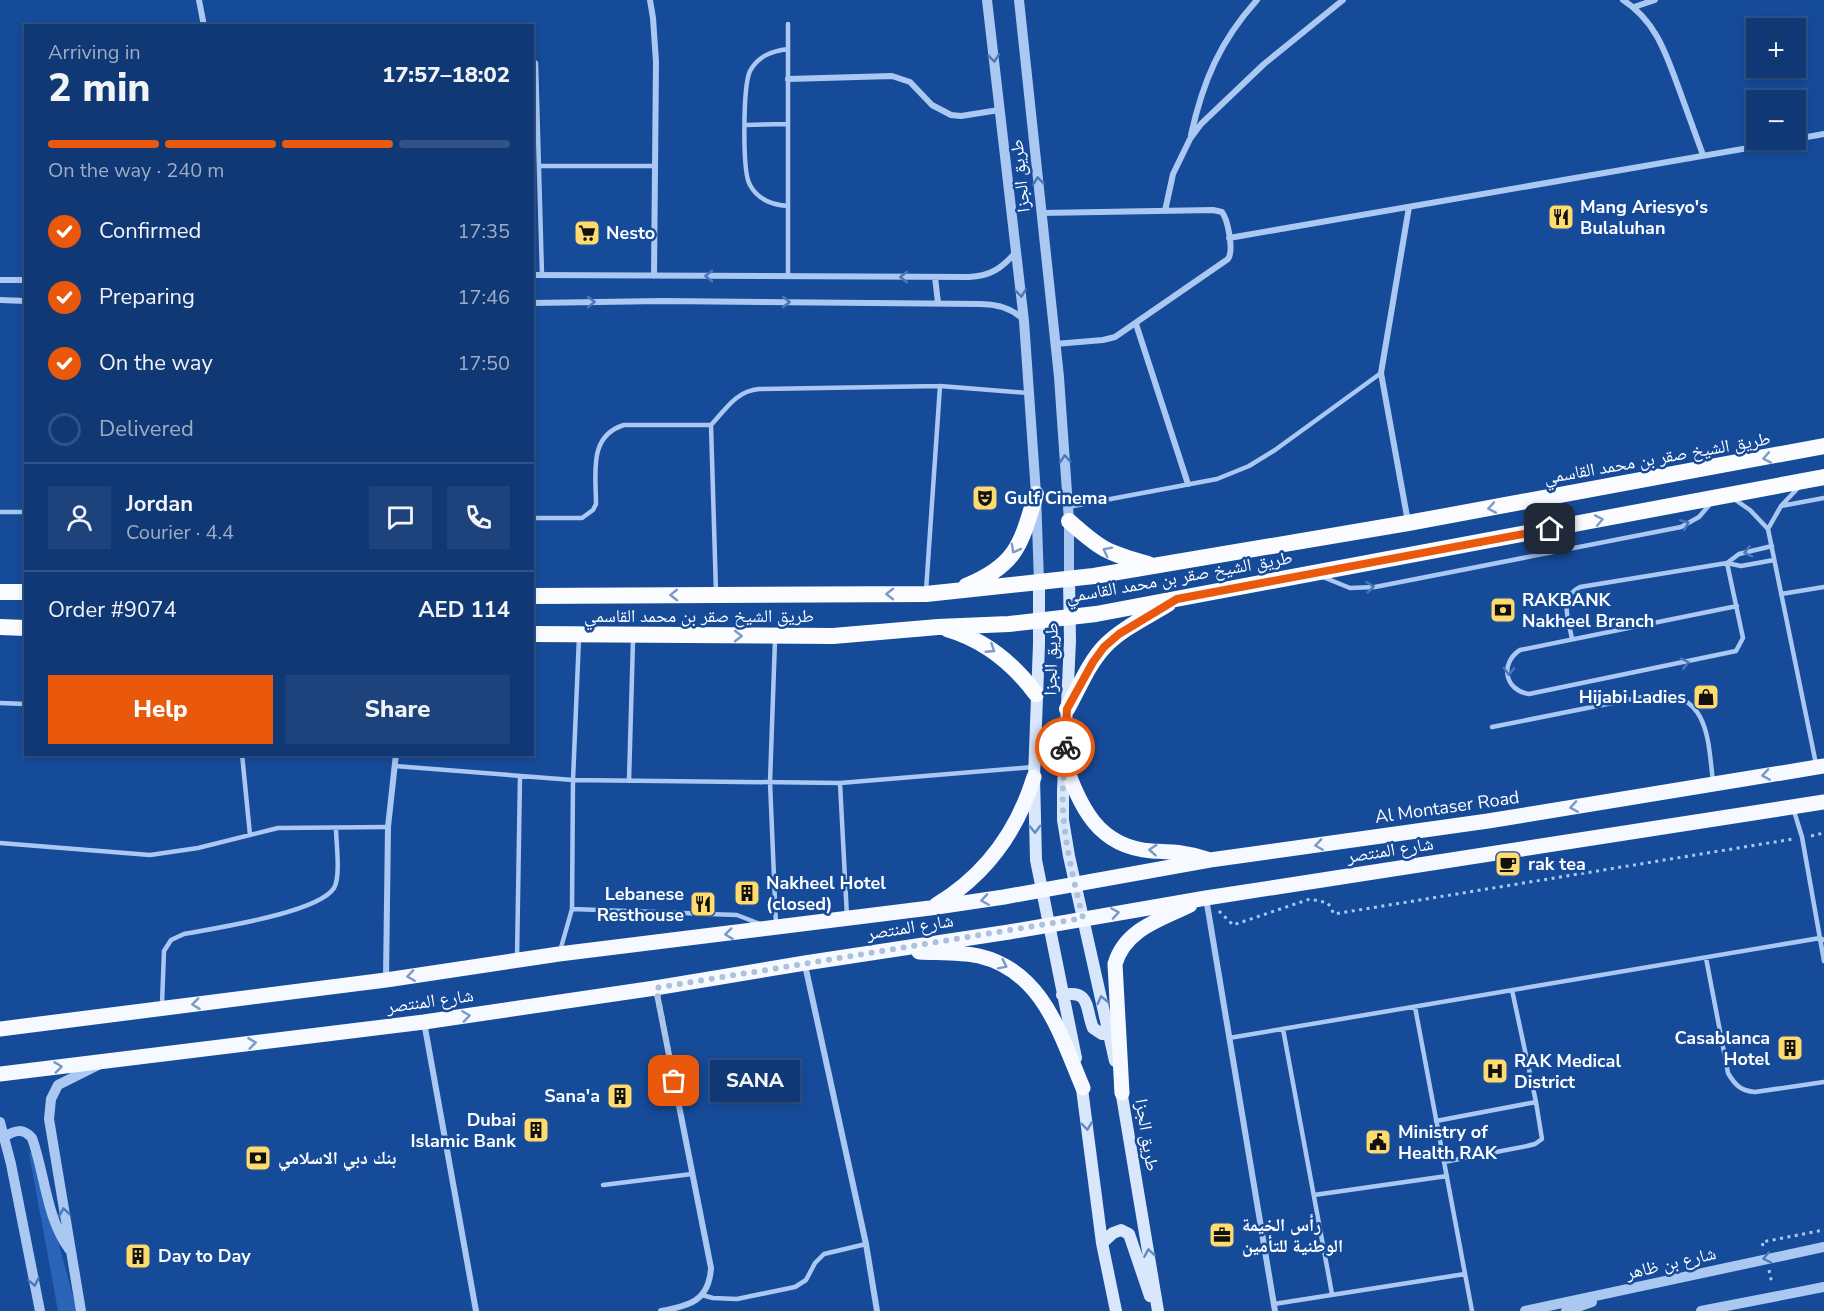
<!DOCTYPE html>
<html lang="en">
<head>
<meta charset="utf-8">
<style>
  body { margin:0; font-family:"Nunito Sans","Noto Naskh Arabic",sans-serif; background:#1e437c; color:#f1f3f6; height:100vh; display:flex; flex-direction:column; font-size:22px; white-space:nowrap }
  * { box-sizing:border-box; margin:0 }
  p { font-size:20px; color:#9cacc5 }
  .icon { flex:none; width:33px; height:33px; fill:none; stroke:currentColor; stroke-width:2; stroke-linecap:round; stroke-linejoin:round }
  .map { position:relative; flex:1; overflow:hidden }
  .sheet { position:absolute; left:24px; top:24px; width:510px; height:732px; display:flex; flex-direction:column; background:#103874; border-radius:0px; box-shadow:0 3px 9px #0003,0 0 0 2px #305286 }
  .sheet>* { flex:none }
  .fabs { position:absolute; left:1746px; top:18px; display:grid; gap:12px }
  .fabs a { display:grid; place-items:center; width:60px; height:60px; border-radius:0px; background:#103874; box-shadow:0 3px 9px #0003,0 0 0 2px #305286; font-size:30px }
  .pin { position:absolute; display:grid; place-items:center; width:51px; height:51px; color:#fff; margin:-26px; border-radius:12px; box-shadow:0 3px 9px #0006 }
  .courier { position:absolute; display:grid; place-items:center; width:60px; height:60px; margin:-30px; border:4px solid #ea580c; border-radius:50%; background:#fff; color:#222; box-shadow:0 2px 8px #0007 }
  .bubble { position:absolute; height:42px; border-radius:0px; background:#103874; box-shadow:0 3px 9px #0003,0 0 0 2px #305286; font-size:20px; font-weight:800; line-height:42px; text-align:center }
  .head em { font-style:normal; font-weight:800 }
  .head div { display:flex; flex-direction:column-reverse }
  .head { display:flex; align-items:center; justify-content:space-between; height:102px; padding:0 24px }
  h1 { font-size:39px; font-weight:800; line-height:45px }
  .bar { display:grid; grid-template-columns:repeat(4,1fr); gap:9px 6px; align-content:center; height:72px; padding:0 24px }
  .bar i { height:8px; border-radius:4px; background:#305286 }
  .bar .on { background:#ea580c }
  .bar p { grid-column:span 4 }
  .line { display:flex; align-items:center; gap:15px; padding:0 24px; border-top:2px solid #305286 }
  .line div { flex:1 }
  .round { display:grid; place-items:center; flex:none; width:63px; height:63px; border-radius:0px; background:#1e437c }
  ol { padding:0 24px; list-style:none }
  li { display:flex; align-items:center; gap:18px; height:66px }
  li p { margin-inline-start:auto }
  li .icon { padding:6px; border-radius:50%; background:#ea580c; color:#fff; stroke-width:4 }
  li:last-child { color:#9cacc5 }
  li i { width:33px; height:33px; border:3px solid #305286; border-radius:50% }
  .cta { display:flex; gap:12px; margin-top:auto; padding:12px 24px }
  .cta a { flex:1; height:69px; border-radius:0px; background:#ea580c; color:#fff; font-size:24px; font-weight:800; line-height:69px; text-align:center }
  .cta a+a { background:#1e437c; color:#f1f3f6 }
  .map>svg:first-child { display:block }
  .grass { fill:#2964b8 }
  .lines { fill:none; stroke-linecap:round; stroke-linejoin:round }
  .path { stroke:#aac8f2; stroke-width:3; stroke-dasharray:3 4.5; stroke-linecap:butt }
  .service { stroke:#aac8f2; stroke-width:4.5 }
  .minor { stroke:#aac8f2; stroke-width:6 }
  .tertiary { stroke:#aac8f2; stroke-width:10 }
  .secondary { stroke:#d9e7fc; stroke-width:12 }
  .primary { stroke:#f6f9ff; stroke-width:15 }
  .trunk { stroke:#fafcff; stroke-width:16 }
  .oneway { stroke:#4a77b9 }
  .oneway2 { stroke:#7d9bc7 }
  .oneway3 { stroke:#7b99c7 }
  .oneway4 { stroke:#6489c1 }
  .done { stroke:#adc0dc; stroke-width:6; stroke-dasharray:0 10.8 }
  .route { stroke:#ea580c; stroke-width:8 }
  .labels { text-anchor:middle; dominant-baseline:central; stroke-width:5; stroke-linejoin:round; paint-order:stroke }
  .street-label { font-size:18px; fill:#fff; stroke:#164b9a }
  .poi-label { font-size:18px; font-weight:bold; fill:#fff; stroke:#164b9a; text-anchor:start }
</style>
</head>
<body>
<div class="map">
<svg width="1824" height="1311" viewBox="0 0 1824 1311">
  <rect width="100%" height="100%" fill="#164b9a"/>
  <path class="grass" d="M34,1152L77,1311H58L29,1153Z"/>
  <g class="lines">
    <path class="path" d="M1811,836L1824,833
      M1219,911L1233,925L1310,899L1328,903L1334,914L1793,839
      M1763,1246L1762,1242L1824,1230
      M1769,1270L1772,1284"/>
    <path class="service" d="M788,24V276
      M788,49C772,51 758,56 750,71C743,86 742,172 750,185C758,200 772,205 788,206
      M532,59L536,63L542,275
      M746,125L788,124
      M539,166H655
      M1734,499L1750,510L1768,529L1816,764
      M1781,506L1824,498
      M1068,507L1217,479L1249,466L1275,450L1381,373
      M0,512H26
      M532,518H582L593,510L596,504C596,473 588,436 624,425H711
      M1768,529L1781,506L1798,488
      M1727,563L1743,638L1736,651L1529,694C1504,690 1500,663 1520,650L1737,606
      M1727,563L1739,554L1772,546
      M1323,577L1350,588L1375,587L1681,527L1699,517L1711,503
      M926,591L940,386
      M716,592L711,425C726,409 736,391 759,389L940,386L1028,393
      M1781,594L1824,587
      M1572,639C1569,621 1558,597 1580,587L1727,563L1741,566L1774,560
      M775,640L770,782L776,925
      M0,703L26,704
      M1492,727L1657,694C1710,694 1708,743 1713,781
      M242,754L250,835
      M395,766L573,780L840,783L1033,767
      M629,781L633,640
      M840,783L847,917
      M1794,811L1802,837L1824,961
      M0,843L150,855L198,848L278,828L388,827
      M572,909L737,915L760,924
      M560,951L572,909L573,780L579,637
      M517,958L520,776
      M1706,958L1728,1073C1735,1085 1741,1091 1755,1092L1824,1082
      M162,1004L164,951L171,940L184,934C215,928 318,913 334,888C341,876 336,842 336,828
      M1415,1007L1472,1311
      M1283,1029L1332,1294
      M1229,1038L1820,938L1824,940
      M1436,1121L1536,1102
      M1444,1162L1527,1146L1535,1144L1542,1139L1536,1102L1512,990
      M603,1185L692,1174
      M1314,1195L1447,1176
      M702,1295L713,1298L737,1299L795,1287L806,1280L815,1263L824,1254L866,1244
      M1274,1304L1465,1274"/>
    <path class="minor" d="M199,0L204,26
      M650,0L653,18L656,62L654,276
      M1623,0C1656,21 1666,54 1679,89C1687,111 1695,133 1703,155
      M1634,7L1655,0
      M788,79L892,76L910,82L932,105L951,115L961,116L999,110
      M1191,135C1203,81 1220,41 1257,0
      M1796,139L1824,134
      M1165,211L1173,174L1190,139L1201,124L1264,64L1343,0
      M1042,213L1213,210L1222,212C1228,220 1234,251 1228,259L1115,337L1103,340L1055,344
      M1229,238L1794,140
      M532,275L969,277C991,276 1002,268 1016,252
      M935,277L938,303
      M0,280H26
      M0,300L26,301
      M532,303L663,301L981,304C998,304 1011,308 1023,319
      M1136,324L1188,484
      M1408,522L1381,373L1409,207
      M1206,898L1275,1311
      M805,965L866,1244L877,1311
      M386,978L388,827L396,754
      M656,989L711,1268C709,1301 689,1306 661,1311
      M424,1022L476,1311"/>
    <path class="tertiary" d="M987,0L1024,321L1036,494L1039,582
      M1019,0L1059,377L1069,521V579
      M0,1122L11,1164L40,1311
      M4,1137C15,1130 23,1128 32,1138C45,1174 46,1217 69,1249
      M81,1311L49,1119L51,1099L58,1085L98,1065
      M1525,1311L1824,1247
      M1566,1311L1592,1302
      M1701,1311L1824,1287"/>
    <path class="secondary" d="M1069,579L1070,641L1063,790V820L1069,856L1115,1061
      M1039,582V644L1034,777L1036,860L1076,1058
      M1062,995C1091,989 1085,1008 1093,1028L1102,1034L1109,1033
      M1081,1081L1102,1243L1116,1311
      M1120,1084L1158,1311
      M1102,1243L1113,1233L1121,1230L1129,1234L1150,1296"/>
    <path class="primary" d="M1064,761C1080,806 1097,847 1152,851C1171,852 1188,852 1207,859
      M936,905C986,875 1017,832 1034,777
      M919,952C939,953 960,952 979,956C1043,971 1060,1034 1083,1088
      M0,1029L386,980L559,954L930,908L1004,897L1210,860L1488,821L1824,766
      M0,1074L424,1022L655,988L805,963L1009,932L1206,898L1824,802
      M1122,1093L1115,964C1125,929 1160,920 1190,905"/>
    <path class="trunk" d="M1069,521C1100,549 1107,553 1148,564
      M966,586C1017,565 1021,544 1036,494
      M0,592H26
      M532,596L926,594L1039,582L1094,576L1408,523L1824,446
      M0,627L26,628
      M947,629C985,640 1013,663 1036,694
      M532,634L833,636L938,627L1009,624L1096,614L1824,477
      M1067,709C1079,688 1089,662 1106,645C1123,628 1147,617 1168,604"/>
  </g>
  <defs><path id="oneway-chevron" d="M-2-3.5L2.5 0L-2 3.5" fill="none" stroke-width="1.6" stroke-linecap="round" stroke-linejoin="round" transform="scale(1.5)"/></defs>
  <g class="oneway">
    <use href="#oneway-chevron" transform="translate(994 58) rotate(84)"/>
    <use href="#oneway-chevron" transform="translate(1038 181) rotate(-96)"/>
    <use href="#oneway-chevron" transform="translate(709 276) rotate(180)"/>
    <use href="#oneway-chevron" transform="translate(904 277) rotate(-180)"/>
    <use href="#oneway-chevron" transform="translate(1021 293) rotate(84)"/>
    <use href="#oneway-chevron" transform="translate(591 302) rotate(-1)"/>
    <use href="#oneway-chevron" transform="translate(786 302)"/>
    <use href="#oneway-chevron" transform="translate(1065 459) rotate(-94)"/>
    <use href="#oneway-chevron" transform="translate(1685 524) rotate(-23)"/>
    <use href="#oneway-chevron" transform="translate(1748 552) rotate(165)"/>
    <use href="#oneway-chevron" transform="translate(1370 587) rotate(-6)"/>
    <use href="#oneway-chevron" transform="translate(1685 663) rotate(-12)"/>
    <use href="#oneway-chevron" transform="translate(1509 671) rotate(91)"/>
    <use href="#oneway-chevron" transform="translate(64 1212) rotate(-99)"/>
    <use href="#oneway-chevron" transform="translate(1767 1258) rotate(168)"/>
    <use href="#oneway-chevron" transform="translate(34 1282) rotate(79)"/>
  </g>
  <g class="oneway2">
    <use href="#oneway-chevron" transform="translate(1767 458) rotate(169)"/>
    <use href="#oneway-chevron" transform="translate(1492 508) rotate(170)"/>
    <use href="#oneway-chevron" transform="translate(1599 520) rotate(-11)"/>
    <use href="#oneway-chevron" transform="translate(1015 549) rotate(119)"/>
    <use href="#oneway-chevron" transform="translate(1107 551) rotate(-153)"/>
    <use href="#oneway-chevron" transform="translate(890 594) rotate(180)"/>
    <use href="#oneway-chevron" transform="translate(674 595) rotate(179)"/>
    <use href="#oneway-chevron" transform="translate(738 636)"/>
    <use href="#oneway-chevron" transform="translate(991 649) rotate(33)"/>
  </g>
  <g class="oneway3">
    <use href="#oneway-chevron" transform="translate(1766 775) rotate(171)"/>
    <use href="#oneway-chevron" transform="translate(1574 807) rotate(171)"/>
    <use href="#oneway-chevron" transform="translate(1319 845) rotate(172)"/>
    <use href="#oneway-chevron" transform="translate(1153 850) rotate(-176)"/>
    <use href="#oneway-chevron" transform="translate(985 900) rotate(171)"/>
    <use href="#oneway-chevron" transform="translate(1115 913) rotate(-9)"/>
    <use href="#oneway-chevron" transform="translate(729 934) rotate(173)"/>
    <use href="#oneway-chevron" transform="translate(1003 965) rotate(26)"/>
    <use href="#oneway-chevron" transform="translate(411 976) rotate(172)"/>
    <use href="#oneway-chevron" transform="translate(196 1004) rotate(173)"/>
    <use href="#oneway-chevron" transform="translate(466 1016) rotate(-8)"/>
    <use href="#oneway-chevron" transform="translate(252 1043) rotate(-7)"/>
    <use href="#oneway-chevron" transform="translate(58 1067) rotate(-7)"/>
  </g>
  <g class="oneway4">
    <use href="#oneway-chevron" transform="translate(1035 829) rotate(88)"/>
    <use href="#oneway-chevron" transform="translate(1102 1000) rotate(-103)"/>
    <use href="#oneway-chevron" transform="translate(1087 1126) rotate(83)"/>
    <use href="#oneway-chevron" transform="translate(1149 1253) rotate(-99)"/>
  </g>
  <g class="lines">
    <path class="done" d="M674,1081L656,988L1083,918C1075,886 1067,854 1064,822C1061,797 1064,771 1065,747"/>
    <path class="route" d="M1065,747L1067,709L1093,662L1104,647L1119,634L1177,599L1550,529"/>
  </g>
  <defs>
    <g id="restaurant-square" transform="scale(1.35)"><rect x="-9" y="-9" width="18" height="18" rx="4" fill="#ffda6c" stroke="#164b9a"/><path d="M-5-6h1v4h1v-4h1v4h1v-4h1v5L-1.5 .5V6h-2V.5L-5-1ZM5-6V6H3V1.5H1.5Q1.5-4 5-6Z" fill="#111"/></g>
    <g id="supermarket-square" transform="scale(1.35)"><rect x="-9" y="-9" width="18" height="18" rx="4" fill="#ffda6c" stroke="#164b9a"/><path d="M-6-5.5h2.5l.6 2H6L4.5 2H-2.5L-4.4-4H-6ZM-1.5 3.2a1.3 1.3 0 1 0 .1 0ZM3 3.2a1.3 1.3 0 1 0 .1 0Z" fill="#111"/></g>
    <g id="theatre-square" transform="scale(1.35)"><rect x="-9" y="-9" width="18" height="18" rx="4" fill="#ffda6c" stroke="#164b9a"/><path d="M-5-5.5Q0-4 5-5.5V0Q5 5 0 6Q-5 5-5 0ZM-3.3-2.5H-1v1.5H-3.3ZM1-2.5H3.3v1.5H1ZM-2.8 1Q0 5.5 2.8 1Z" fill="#111"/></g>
    <g id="bank-square" transform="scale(1.35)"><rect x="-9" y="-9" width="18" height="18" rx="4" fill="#ffda6c" stroke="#164b9a"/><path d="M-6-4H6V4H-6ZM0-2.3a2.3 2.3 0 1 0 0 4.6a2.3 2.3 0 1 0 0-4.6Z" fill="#111"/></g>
    <g id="shop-square" transform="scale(1.35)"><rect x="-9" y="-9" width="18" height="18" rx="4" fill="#ffda6c" stroke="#164b9a"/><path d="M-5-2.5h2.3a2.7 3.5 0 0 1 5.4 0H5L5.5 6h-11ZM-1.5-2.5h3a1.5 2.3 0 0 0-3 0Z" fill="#111"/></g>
    <g id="cafe-square" transform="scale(1.35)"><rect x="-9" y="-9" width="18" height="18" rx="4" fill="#ffda6c" stroke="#164b9a"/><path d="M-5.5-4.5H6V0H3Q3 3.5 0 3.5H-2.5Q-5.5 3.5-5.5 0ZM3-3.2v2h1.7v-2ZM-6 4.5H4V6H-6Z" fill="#111"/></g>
    <g id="building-square" transform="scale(1.35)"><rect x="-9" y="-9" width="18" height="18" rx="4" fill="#ffda6c" stroke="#164b9a"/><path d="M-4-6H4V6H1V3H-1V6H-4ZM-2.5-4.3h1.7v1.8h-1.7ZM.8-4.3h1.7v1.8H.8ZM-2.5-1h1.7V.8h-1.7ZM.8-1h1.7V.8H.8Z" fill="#111"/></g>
    <g id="hospital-square" transform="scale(1.35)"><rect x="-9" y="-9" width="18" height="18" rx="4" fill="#ffda6c" stroke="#164b9a"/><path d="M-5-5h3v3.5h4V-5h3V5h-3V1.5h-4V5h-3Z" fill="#111"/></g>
    <g id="civic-square" transform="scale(1.35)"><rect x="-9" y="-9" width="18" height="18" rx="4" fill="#ffda6c" stroke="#164b9a"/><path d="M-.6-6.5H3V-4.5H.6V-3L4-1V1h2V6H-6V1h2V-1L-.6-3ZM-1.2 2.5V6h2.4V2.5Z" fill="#111"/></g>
    <g id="office-square" transform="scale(1.35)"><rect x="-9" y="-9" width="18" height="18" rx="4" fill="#ffda6c" stroke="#164b9a"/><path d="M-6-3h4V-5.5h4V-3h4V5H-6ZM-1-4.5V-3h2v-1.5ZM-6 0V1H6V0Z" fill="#111"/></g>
  </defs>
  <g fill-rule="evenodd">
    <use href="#restaurant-square" x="1561" y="217"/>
    <use href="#supermarket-square" x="587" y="233"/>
    <use href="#theatre-square" x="985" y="498"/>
    <use href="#bank-square" x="1503" y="610"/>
    <use href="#shop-square" x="1706" y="697"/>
    <use href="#cafe-square" x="1508" y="864"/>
    <use href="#building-square" x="747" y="893"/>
    <use href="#restaurant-square" x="703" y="904"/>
    <use href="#building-square" x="1790" y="1048"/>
    <use href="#hospital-square" x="1495" y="1071"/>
    <use href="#building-square" x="620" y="1096"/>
    <use href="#building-square" x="536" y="1130"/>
    <use href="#civic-square" x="1378" y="1142"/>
    <use href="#bank-square" x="258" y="1158"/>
    <use href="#office-square" x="1222" y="1235"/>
    <use href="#building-square" x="138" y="1256"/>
  </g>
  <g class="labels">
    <g class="street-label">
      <text transform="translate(1020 176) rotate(-96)">طريق الجزا</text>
      <text transform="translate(1657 458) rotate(-10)">طريق الشيخ صقر بن محمد القاسمي</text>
      <text transform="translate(1179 577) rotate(-10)">طريق الشيخ صقر بن محمد القاسمي</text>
      <text x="699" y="616">طريق الشيخ صقر بن محمد القاسمي</text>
      <text transform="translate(1051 659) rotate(-89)">طريق الجزا</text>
      <text transform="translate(1447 807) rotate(-8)">Al Montaser Road</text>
      <text transform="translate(1390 850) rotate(-9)">شارع المنتصر</text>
      <text transform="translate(910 927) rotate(-9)">شارع المنتصر</text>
      <text transform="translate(430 1001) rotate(-8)">شارع المنتصر</text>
      <text transform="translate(1147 1135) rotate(81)">طريق الجزا</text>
      <text transform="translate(1671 1263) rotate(-13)">شارع بن ظاهر</text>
    </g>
    <g class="poi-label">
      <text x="1580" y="207">Mang Ariesyo's<tspan x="1580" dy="21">Bulaluhan</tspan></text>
      <text x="606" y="233">Nesto</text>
      <text x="1004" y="498">Gulf Cinema</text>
      <text x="1522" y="600">RAKBANK<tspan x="1522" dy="21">Nakheel Branch</tspan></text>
      <text x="1686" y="697" text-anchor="end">Hijabi Ladies</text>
      <text x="1528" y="864">rak tea</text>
      <text x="766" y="883">Nakheel Hotel<tspan x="766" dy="21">(closed)</tspan></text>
      <text x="684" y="894" text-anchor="end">Lebanese<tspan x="684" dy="21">Resthouse</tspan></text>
      <text x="1770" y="1038" text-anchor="end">Casablanca<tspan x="1770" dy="21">Hotel</tspan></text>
      <text x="1514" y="1061">RAK Medical<tspan x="1514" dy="21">District</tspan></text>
      <text x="600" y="1096" text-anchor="end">Sana'a</text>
      <text x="516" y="1120" text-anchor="end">Dubai<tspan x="516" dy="21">Islamic Bank</tspan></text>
      <text x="1398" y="1132">Ministry of<tspan x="1398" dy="21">Health RAK</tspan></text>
      <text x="278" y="1158">بنك دبي الاسلامي</text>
      <text x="1242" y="1225">رأس الخيمة<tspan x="1242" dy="21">الوطنية للتأمين</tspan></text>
      <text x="158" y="1256">Day to Day</text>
    </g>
  </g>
</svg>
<div class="fabs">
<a>+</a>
<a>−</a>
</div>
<div class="pin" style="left:674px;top:1081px;background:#ea580c"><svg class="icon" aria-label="bag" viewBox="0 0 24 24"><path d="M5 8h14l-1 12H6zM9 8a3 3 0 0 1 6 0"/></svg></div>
<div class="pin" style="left:1550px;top:529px;background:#1f2937"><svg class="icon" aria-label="home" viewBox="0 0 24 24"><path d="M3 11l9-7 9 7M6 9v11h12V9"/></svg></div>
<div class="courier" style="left:1065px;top:747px"><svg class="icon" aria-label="bike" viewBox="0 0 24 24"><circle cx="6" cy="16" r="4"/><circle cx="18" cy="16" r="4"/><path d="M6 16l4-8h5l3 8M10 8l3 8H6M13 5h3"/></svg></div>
<div class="bubble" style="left:710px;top:1060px;width:90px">SANA</div>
<section class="sheet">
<div class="head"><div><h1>2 min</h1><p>Arriving in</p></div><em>17:57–18:02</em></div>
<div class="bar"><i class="on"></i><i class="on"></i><i class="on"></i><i></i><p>On the way · 240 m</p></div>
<ol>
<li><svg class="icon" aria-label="check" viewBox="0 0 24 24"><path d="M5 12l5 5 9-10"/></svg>Confirmed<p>17:35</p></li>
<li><svg class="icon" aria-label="check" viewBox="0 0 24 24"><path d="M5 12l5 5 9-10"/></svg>Preparing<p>17:46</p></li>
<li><svg class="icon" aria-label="check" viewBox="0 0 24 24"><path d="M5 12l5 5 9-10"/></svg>On the way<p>17:50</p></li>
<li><i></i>Delivered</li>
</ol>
<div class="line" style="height:108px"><a class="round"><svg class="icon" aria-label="person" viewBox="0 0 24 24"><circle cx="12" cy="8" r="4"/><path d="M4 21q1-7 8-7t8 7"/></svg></a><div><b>Jordan</b><p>Courier · 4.4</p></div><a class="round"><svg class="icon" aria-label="chat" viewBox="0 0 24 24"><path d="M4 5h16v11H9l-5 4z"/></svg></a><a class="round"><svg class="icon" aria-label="phone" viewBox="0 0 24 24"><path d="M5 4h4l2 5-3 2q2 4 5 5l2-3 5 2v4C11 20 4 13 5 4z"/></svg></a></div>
<div class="line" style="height:78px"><div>Order #9074</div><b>AED 114</b></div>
<div class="cta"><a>Help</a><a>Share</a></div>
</section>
</div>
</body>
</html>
